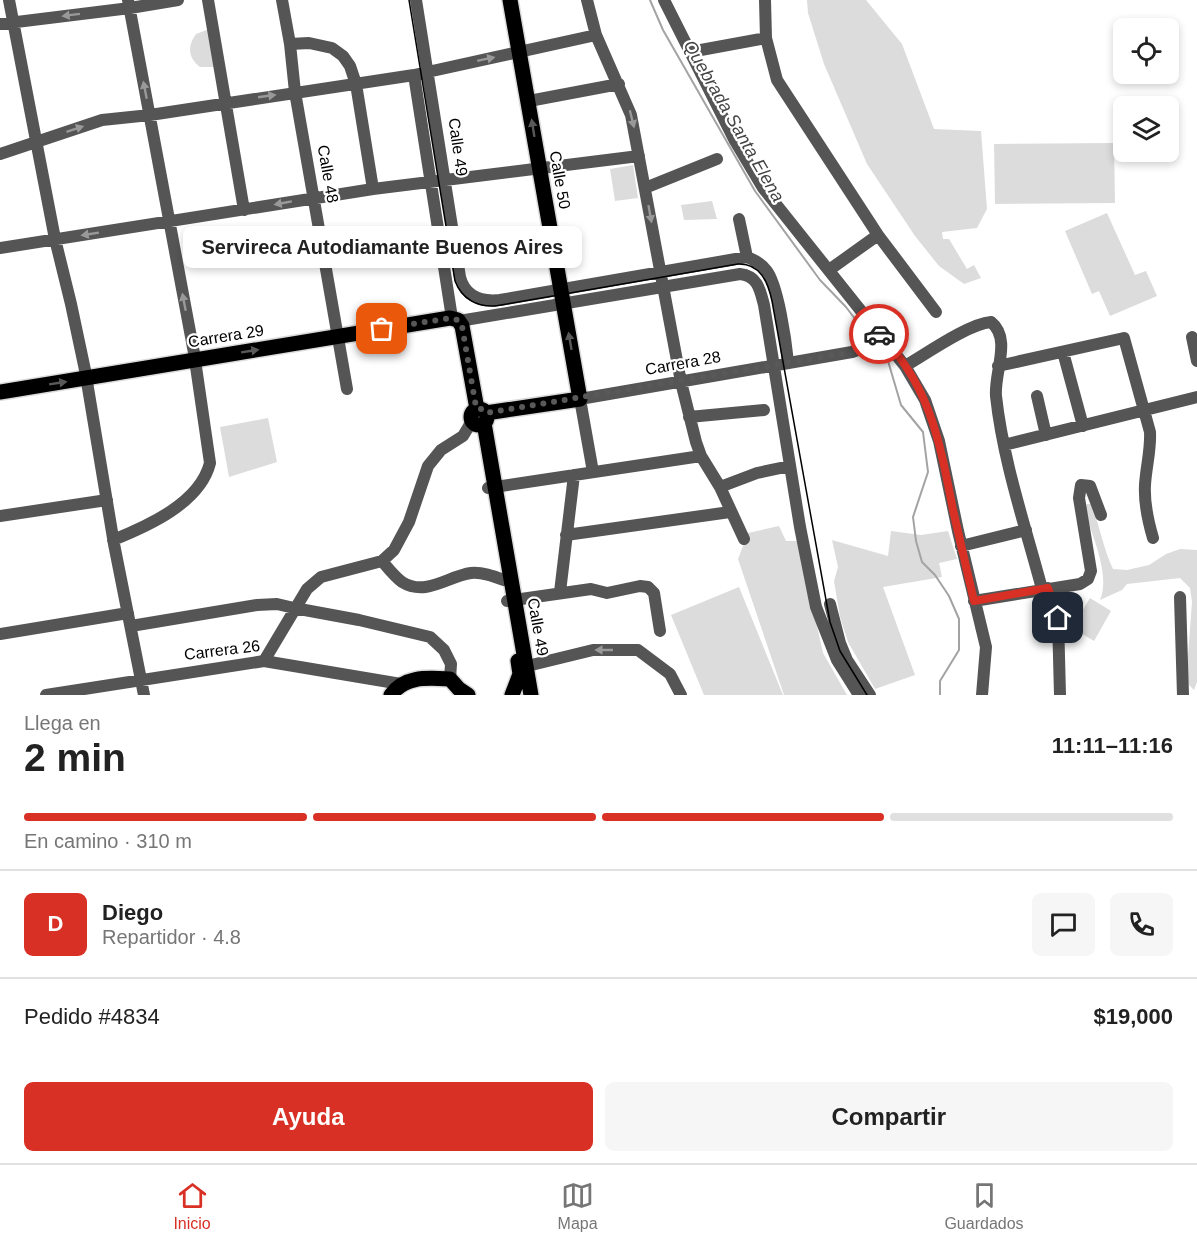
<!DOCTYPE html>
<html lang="es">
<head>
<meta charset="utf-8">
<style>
  body { margin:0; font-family:Arial,sans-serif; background:#f6f6f6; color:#222; height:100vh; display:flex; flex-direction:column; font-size:22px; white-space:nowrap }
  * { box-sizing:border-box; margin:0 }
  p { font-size:20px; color:#767676 }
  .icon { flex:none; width:33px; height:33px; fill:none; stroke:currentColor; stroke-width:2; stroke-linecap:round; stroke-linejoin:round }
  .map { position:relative; height:695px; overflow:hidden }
  .side { display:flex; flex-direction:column; background:#fff; flex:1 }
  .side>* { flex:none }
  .controls { position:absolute; left:1113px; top:18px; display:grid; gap:12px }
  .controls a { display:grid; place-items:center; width:66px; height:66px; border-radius:9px; background:#fff; box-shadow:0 3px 9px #0003; font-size:30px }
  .pin { position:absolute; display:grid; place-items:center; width:51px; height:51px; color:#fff; margin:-26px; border-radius:12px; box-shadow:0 3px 9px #0006 }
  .courier { position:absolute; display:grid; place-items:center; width:60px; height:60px; margin:-30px; border:4px solid #d93025; border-radius:50%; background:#fff; color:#222; box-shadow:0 2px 8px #0007 }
  .bubble { position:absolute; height:42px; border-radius:9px; background:#fff; box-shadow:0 3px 9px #0003; font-size:20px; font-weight:700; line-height:42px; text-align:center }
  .headline em { font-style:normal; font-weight:700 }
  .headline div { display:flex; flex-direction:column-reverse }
  .headline { display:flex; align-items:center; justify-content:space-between; height:102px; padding:0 24px }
  h1 { font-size:39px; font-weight:700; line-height:45px }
  .bar { display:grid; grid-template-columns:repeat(4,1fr); gap:9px 6px; align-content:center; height:72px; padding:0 24px }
  .bar i { height:8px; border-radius:4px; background:#e0e0e0 }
  .bar .selected { background:#d93025 }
  .bar p { grid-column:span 4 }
  .line { display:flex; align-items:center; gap:15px; padding:0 24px; border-top:2px solid #e0e0e0 }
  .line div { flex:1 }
  .round { display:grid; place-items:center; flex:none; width:63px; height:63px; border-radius:9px; background:#f6f6f6 }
  .button { display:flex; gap:12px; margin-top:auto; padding:12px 24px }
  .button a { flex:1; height:69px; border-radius:9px; background:#d93025; color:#fff; font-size:24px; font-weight:700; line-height:69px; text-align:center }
  .button a+a { background:#f6f6f6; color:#222 }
  .tabs { display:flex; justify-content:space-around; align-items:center; height:84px; border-top:2px solid #e0e0e0; background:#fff; font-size:16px; color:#767676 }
  .tabs a { display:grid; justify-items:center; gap:3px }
  .tabs .selected { color:#d93025 }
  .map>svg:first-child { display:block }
  .green { fill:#dcdcdc }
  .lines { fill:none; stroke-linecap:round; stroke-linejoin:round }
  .stream { stroke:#a3a3a3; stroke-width:2 }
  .major-casing { stroke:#dbdbdb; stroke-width:18 }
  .minor { stroke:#555; stroke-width:12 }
  .major { stroke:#000; stroke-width:15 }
  .tram { stroke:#000; stroke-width:1.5 }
  .oneway { fill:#999 }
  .oneway2 { fill:#595959 }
  .done { stroke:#595959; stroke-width:6; stroke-dasharray:0 10.8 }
  .route { stroke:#d93025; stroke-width:8 }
  .labels { text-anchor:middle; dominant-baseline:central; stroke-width:4.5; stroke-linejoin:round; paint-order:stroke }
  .street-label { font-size:16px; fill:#000; stroke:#fff }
  .water-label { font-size:18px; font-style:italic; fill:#444; stroke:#fff }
</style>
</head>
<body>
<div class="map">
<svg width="1197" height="695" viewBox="0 0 1197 695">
  <rect width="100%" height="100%" fill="#fff"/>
  <path class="green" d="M807,0H866L902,44L934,129L981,131L987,209L977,228L942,232L943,239H949L967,269L974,265L981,278L964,284L939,266L915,236L867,164L824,64L808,13Z
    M209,29L215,67H200C188,58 187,46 196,34Z
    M1114,143L1115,203L995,204L994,144Z
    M633,165L638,198L615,201L610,169Z
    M712,201L717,219L684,220L681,205Z
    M1107,213L1135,275L1146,271L1157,296L1110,316L1099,291L1092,294L1065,231Z
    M268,418L277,462L229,477L220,427Z
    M1087,504H1091C1100,526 1103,548 1113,569L1127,570L1149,565L1166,554L1180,549L1197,550V682L1194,690L1186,682L1192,602L1190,588L1180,578L1127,584L1122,590L1100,600C1111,574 1091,534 1084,508Z
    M779,526L786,541H798L823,653L847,695H784L738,559L748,533Z
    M891,531L921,535L948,531L957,559L939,563L942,577L883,587L915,675L875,689L848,642L840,617L834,581L838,567L832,540L888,556Z
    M739,587L783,695H704L671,615Z
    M1090,598L1111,611L1094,641L1072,628Z"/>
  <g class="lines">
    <path class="stream" d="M650,0L663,30L755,191L820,280L846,307L868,336
      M873,343L888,361L901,405L923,432L928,472L913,517L916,541L922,562L935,575L949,596L959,619V650L940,681V695"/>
    <g class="major-casing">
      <path id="major" d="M0,392L450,318L458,320L462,326L477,409
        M471 417a8 8 0 1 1 16 0a8 8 0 1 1-16 0Z
        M486,413L580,399L510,0
        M484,423L531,695
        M391,695C405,675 429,678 450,679L459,689L468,695
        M512,695L520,674L518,661"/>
    </g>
    <path class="minor" d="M9,0L55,239L71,304L85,370L114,544L144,695
      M208,0L244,210
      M282,0L290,44L295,92L347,389
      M416,0L460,277C465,297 481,302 500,300L747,257C754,260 761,263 766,270C778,284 786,342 788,362
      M587,0L596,35L631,115L681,382L696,442L701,456L720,487L744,539
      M664,0L735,141L763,188L905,366L925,400L939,441L958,531L986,647L982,695
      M765,0L766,38L777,80L878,235L936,312
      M0,24L130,8L178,0
      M290,44L309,43L332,48L343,56L350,66L356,84L373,189
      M690,52L766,38
      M414,75L452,318
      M529,101L619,84
      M0,154L102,120L150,115L414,75L596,35
      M645,188L717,159
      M739,219L747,257
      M0,248L373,189L639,156
      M829,270L878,235
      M459,321L740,274C758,276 760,290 764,305L800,527L816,607L837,660L859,695
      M1192,337L1197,361
      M1063,352L1083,426
      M905,366C926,354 968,324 991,322C1012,339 994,372 996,396C1003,461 1025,525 1042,589
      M998,366L1124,338L1150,432C1151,450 1146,467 1145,485C1144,503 1148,521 1153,538
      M1037,396L1046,435
      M689,417L764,410
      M1004,445L1197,397
      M593,472L580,399L852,352L863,348L879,334
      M720,487L757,473L790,466
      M488,488L701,456
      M0,516L107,500
      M566,535L730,512
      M113,540C148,526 200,503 210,463L194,353L128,0
      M961,546L1026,530
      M382,561C388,568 394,576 402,582C426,597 448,576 471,573C482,572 493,576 504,580
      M1048,588L1058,618L1060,695
      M560,592L574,475
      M1180,597L1183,695
      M507,601L591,589L607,593L640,586L648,587L654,593L660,631
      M974,601L1080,584L1088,579L1091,571L1079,498L1081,485L1090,486L1101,515
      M830,604L840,643L847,660L870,695
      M131,626L257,605L277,604L294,608L359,620L430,637L444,650L451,664L450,679
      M0,634L128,613
      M264,661L307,589L321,577L382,561L394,550L409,522L428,466L441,450L463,436L472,421
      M519,668L593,650H638L670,674L681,695
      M46,695L264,661L401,684"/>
    <use href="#major" class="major"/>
    <path class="tram" d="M409,0L455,281C462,299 477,307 495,306L738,264C760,263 768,282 772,301L830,622L840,651L867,695"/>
  </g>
  <defs><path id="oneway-solid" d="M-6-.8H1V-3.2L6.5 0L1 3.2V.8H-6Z" transform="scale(1.5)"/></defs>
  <g class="oneway">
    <use href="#oneway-solid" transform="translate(71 15) rotate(173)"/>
    <use href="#oneway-solid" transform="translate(486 59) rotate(-12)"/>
    <use href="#oneway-solid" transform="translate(145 90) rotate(-101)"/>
    <use href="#oneway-solid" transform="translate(267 96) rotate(-8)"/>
    <use href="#oneway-solid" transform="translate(632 119) rotate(76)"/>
    <use href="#oneway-solid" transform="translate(75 129) rotate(-18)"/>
    <use href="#oneway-solid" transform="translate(283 203) rotate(170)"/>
    <use href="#oneway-solid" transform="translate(650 214) rotate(80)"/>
    <use href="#oneway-solid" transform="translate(90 234) rotate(171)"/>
    <use href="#oneway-solid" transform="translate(184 302) rotate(-101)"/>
    <use href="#oneway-solid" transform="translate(604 650) rotate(180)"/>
  </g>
  <g class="oneway2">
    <use href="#oneway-solid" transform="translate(533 128) rotate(-99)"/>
    <use href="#oneway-solid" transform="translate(570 341) rotate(-100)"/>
    <use href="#oneway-solid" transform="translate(250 351) rotate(-9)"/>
    <use href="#oneway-solid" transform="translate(58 383) rotate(-9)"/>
  </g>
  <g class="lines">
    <path class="done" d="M382,329L450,318L458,320L462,326L476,407L477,409H482L486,413L852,352L862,348L879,334"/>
    <path class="route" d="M879,334C930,384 940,443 953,510C960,540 967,570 974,601L1048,588L1058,618"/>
  </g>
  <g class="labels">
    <g class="street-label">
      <text transform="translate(458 147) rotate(82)">Calle 49</text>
      <text transform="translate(328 174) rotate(80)">Calle 48</text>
      <text transform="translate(560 180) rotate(80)">Calle 50</text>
      <text transform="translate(226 336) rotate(-9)">Carrera 29</text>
      <text transform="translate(683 363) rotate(-10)">Carrera 28</text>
      <text transform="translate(538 627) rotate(80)">Calle 49</text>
      <text transform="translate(222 650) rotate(-7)">Carrera 26</text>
    </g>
    <g class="water-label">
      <text transform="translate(734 121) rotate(60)">Quebrada Santa Elena</text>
    </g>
  </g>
</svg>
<div class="controls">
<a><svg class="icon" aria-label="locate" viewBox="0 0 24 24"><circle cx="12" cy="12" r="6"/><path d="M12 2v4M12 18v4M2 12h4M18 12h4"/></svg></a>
<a><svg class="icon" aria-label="layers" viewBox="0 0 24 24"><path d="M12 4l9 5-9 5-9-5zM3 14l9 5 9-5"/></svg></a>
</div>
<div class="pin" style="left:382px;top:329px;background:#ea580c"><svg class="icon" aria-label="bag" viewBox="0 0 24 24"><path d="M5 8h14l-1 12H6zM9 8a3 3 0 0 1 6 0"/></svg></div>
<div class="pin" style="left:1058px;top:618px;background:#1f2937"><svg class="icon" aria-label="home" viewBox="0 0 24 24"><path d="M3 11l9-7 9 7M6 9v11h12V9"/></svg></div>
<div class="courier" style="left:879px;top:334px"><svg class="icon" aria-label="car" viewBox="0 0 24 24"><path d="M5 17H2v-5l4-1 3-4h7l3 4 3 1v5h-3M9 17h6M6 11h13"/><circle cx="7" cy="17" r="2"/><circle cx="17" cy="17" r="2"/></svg></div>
<div class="bubble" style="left:183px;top:226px;width:399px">Servireca Autodiamante Buenos Aires</div>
</div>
<section class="side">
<div class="headline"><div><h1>2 min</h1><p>Llega en</p></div><em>11:11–11:16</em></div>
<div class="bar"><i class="selected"></i><i class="selected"></i><i class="selected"></i><i></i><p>En camino · 310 m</p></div>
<div class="line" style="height:108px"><b class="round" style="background:#d93025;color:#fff">D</b><div><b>Diego</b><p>Repartidor · 4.8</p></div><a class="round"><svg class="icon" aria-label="chat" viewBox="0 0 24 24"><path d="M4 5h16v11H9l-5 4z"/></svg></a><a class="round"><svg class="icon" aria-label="phone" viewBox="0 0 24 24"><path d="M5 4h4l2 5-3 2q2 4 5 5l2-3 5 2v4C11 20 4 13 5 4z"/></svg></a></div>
<div class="line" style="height:78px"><div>Pedido #4834</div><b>$19,000</b></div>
<div class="button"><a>Ayuda</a><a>Compartir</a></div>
</section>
<nav class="tabs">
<a class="selected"><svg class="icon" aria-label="home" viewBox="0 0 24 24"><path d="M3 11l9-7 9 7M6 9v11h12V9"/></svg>Inicio</a>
<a><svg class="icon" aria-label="map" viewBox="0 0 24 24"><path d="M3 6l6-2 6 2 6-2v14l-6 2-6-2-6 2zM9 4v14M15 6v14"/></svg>Mapa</a>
<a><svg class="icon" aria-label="saved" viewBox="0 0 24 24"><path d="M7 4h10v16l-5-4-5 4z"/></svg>Guardados</a>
</nav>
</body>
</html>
